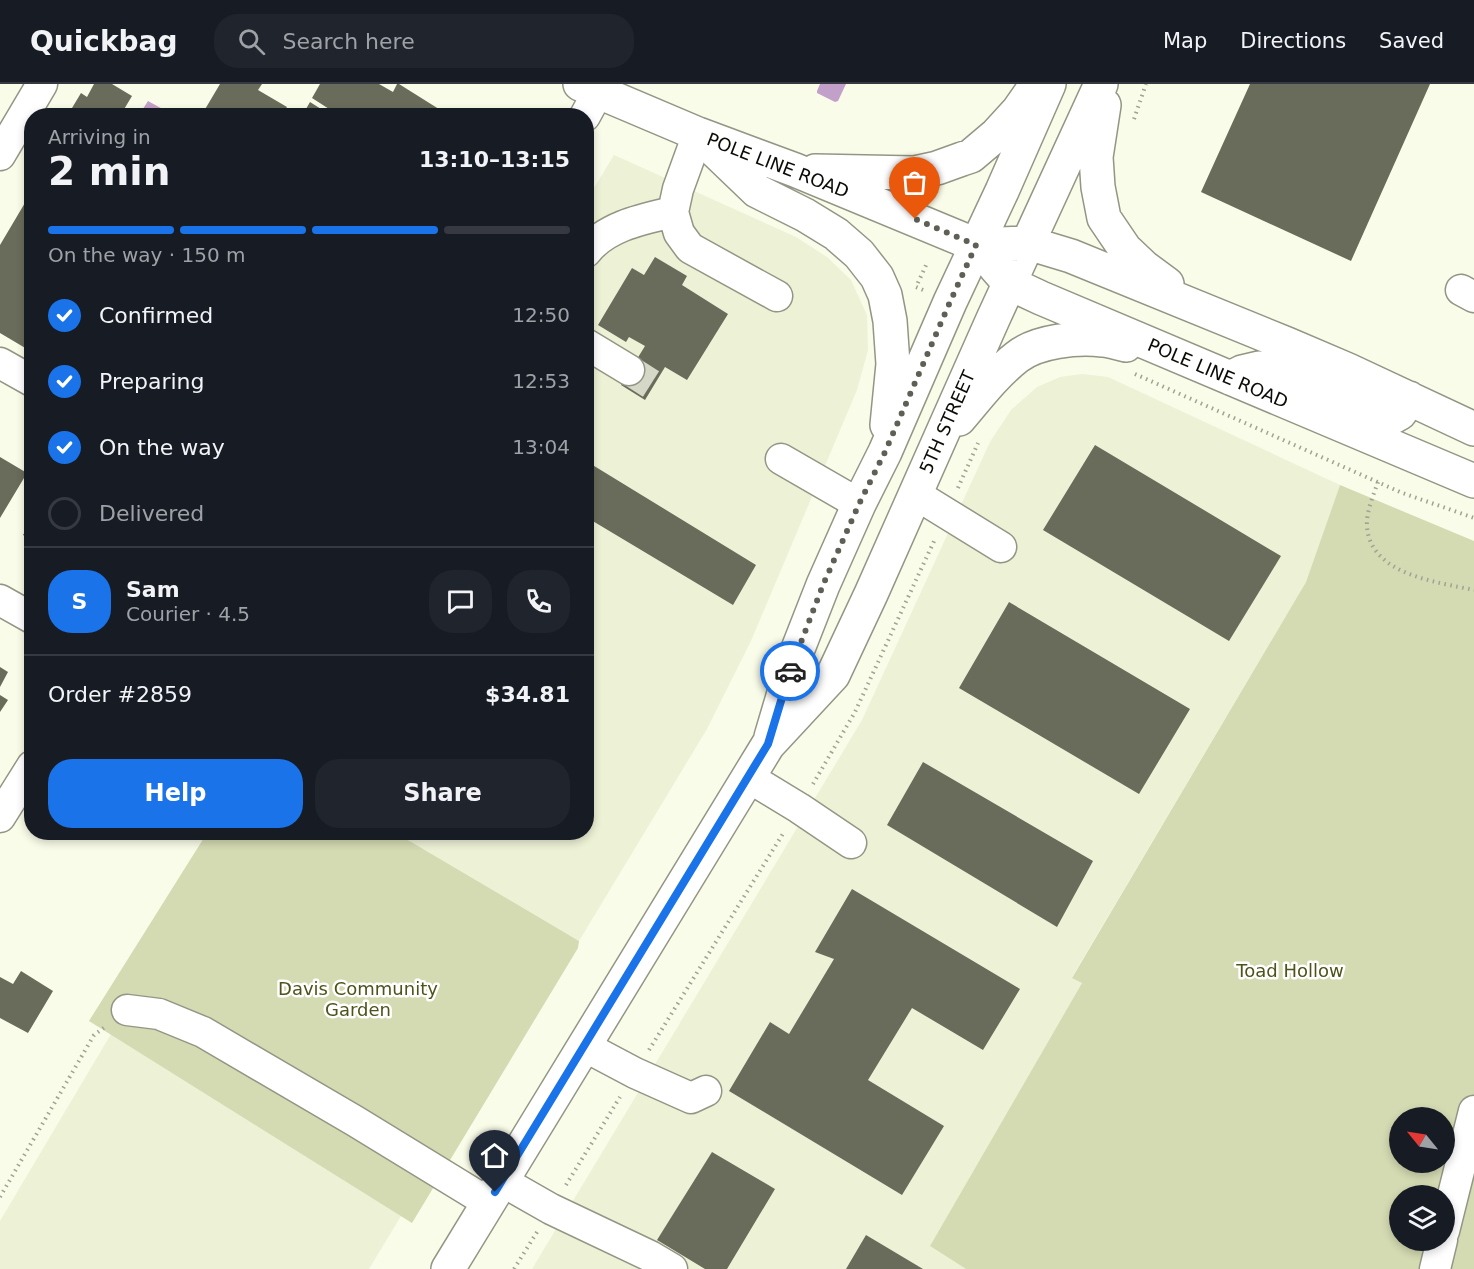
<!DOCTYPE html>
<html lang="en">
<head>
<meta charset="utf-8">
<style>
  body { margin:0; font-family:"DejaVu Sans",sans-serif; background:#20242c; color:#f1f3f6; height:100vh; display:flex; flex-direction:column; font-size:22px; white-space:nowrap }
  * { box-sizing:border-box; margin:0 }
  p { font-size:20px; color:#9ea1a6 }
  .icon { flex:none; width:33px; height:33px; fill:none; stroke:currentColor; stroke-width:2; stroke-linecap:round; stroke-linejoin:round }
  .map { position:relative; flex:1; overflow:hidden }
  .side { position:absolute; left:24px; top:24px; width:570px; height:732px; display:flex; flex-direction:column; background:#171b24; border-radius:24px; box-shadow:0 3px 9px #0003 }
  .side>* { flex:none }
  .needle { width:39px; rotate:300deg }
  .controls { position:absolute; left:1389px; top:1023px; display:grid; gap:12px }
  .controls a { display:grid; place-items:center; width:66px; height:66px; border-radius:50%; background:#171b24; box-shadow:0 3px 9px #0003; font-size:30px }
  .pin { position:absolute; display:grid; place-items:center; width:51px; height:51px; color:#fff; margin:-62px -26px; border-radius:50% 50% 50% 0; rotate:-45deg; box-shadow:0 0 6px #0007 }
  .pin .icon { rotate:45deg }
  .courier { position:absolute; display:grid; place-items:center; width:60px; height:60px; margin:-30px; border:4px solid #1a73e8; border-radius:50%; background:#fff; color:#222; box-shadow:0 2px 8px #0007 }
  .head em { font-style:normal; font-weight:600 }
  .head div { display:flex; flex-direction:column-reverse }
  .head { display:flex; align-items:center; justify-content:space-between; height:102px; padding:0 24px }
  h1 { font-size:39px; font-weight:600; line-height:45px }
  .bar { display:grid; grid-template-columns:repeat(4,1fr); gap:9px 6px; align-content:center; height:72px; padding:0 24px }
  .bar i { height:8px; border-radius:4px; background:#363941 }
  .bar .on { background:#1a73e8 }
  .bar p { grid-column:span 4 }
  .line { display:flex; align-items:center; gap:15px; padding:0 24px; border-top:2px solid #363941 }
  .line div { flex:1 }
  .round { display:grid; place-items:center; flex:none; width:63px; height:63px; border-radius:24px; background:#20242c }
  ol { padding:0 24px; list-style:none }
  li { display:flex; align-items:center; gap:18px; height:66px }
  li p { margin-inline-start:auto }
  li .icon { padding:6px; border-radius:50%; background:#1a73e8; color:#fff; stroke-width:4 }
  li:last-child { color:#9ea1a6 }
  li i { width:33px; height:33px; border:3px solid #363941; border-radius:50% }
  .primary-button { display:flex; gap:12px; margin-top:auto; padding:12px 24px }
  .primary-button a { flex:1; height:69px; border-radius:24px; background:#1a73e8; color:#fff; font-size:24px; font-weight:600; line-height:69px; text-align:center }
  .primary-button a+a { background:#20242c; color:#f1f3f6 }
  header { display:flex; align-items:center; gap:36px; box-sizing:border-box; height:84px; padding:0 30px; background:#171b24; border-bottom:2px solid #363941 }
  header strong { font-size:28px }
  nav { display:flex; gap:33px; margin-inline-start:auto; font-size:21px }
  .search { width:420px; height:54px; background:#20242c; display:flex; align-items:center; gap:15px; box-sizing:border-box; padding:0 21px; border-radius:24px; color:#9ea1a6; font-size:22px }
  .map>svg:first-child { display:block }
  .built { fill:#edf1d5 }
  .green { fill:#d4dab2; fill-rule:evenodd }
  .water { fill:#c3a0c9 }
  .building { fill:#6a6c5b }
  .lines { fill:none; stroke-linecap:round; stroke-linejoin:round }
  .minor-tunnel { stroke:#d5d8c6; stroke-width:30; stroke-dasharray:30 15; stroke-linecap:butt }
  .minor-casing { stroke:#939684; stroke-width:33 }
  .major-casing { stroke:#939684; stroke-width:36 }
  .path { stroke:#a0a293; stroke-width:4; stroke-dasharray:1.5 4.5; stroke-linecap:butt }
  .minor { stroke:#fff; stroke-width:30 }
  .major { stroke:#fff; stroke-width:33 }
  .done { stroke:#5e6055; stroke-width:6; stroke-dasharray:0 10.8 }
  .route { stroke:#1a73e8; stroke-width:8 }
  .labels { text-anchor:middle; dominant-baseline:central; stroke-width:5; stroke-linejoin:round; paint-order:stroke }
  .street-label { font-size:18px; fill:#0b0c06; stroke:#fff }
  .park-label { font-size:18px; fill:#4f531a; stroke:#fff }
</style>
</head>
<body>
<header>
<strong>Quickbag</strong>
<div class="search"><svg class="icon" aria-label="search" viewBox="0 0 24 24"><circle cx="10" cy="10" r="6"/><path d="M15 15l6 6"/></svg>Search here</div>
<nav><a>Map</a><a>Directions</a><a>Saved</a></nav>
</header>
<div class="map">
<svg width="1474" height="1185" viewBox="0 0 1474 1185">
  <rect width="100%" height="100%" fill="#f9fce8"/>
  <path class="built" d="M614,71L796,153L827,173L851,196L867,231L868,266L857,306L751,557L707,645L579,857L396,749L586,748V117Z
    M1082,290L1108,293L1340,401L1306,498L1072,893L1082,899L930,1162L966,1185H532L862,636L990,358L1011,326L1037,303L1060,293Z
    M111,950L401,1132L369,1185H0V1137Z"/>
  <path class="green" d="M1340,401L1474,457V1185H966L930,1162L1082,899L1072,894L1306,498ZM1400,1034H1444V1078H1400ZM1400,1112H1444V1156H1400Z
    M207,749H396L579,857L578,864L412,1139L89,937Z"/>
  <path class="water" d="M820,0H846L838,17L835,18L817,9V7Z
    M148,17L168,28L167,31H139Z"/>
  <path class="building" d="M94,0H112L132,12L120,32H81L82,29L72,24L81,9L87,13Z
    M220,0H262L258,6L287,23L282,32H201Z
    M320,0H379L393,8L397,0H399L450,32H340L312,14Z
    M1250,0H1430L1351,177L1201,108Z
    M310,18L332,32H302Z
    M32,107V204L30,208L32,209V268L0,249V161Z
    M655,173L687,192L682,201L728,230L687,296L665,283L645,316L621,301L645,262L629,253L626,258L598,241L632,184L644,191Z
    M1095,361L1281,472L1229,557L1043,446Z
    M0,373L27,389L0,434Z
    M586,377L756,481L733,521L586,433Z
    M32,436V456L23,451Z
    M1009,518L1190,625L1139,710L959,604Z
    M0,583L8,588L0,603Z
    M0,611L8,616L0,628Z
    M923,678L1093,777L1057,843L887,741Z
    M852,805L1020,905L983,966L912,924L868,996L944,1042L902,1111L729,1007L770,938L789,950L834,875L815,868Z
    M21,887L53,907L28,949L0,934V893L13,900Z
    M712,1068L775,1105L727,1185H705L657,1156Z
    M866,1151L923,1185H846Z"/>
  <g class="lines">
    <path class="minor-tunnel" d="M629,286L651,300"/>
    <g class="minor-casing">
      <path id="minor" d="M585,32L598,8
        M698,50L678,105L673,128L679,149L690,164L777,212
        M0,71L42,0
        M586,168C606,142 643,135 673,128
        M1461,206L1474,213
        M586,260L629,286
        M0,279L32,297
        M781,375L859,420
        M915,410L1001,463
        M0,516L32,534
        M748,693L799,724L851,759
        M0,733L32,682
        M127,926L159,930L203,948L355,1037L489,1119
        M584,962L635,989L691,1014L706,1007
        M502,1097L551,1125L650,1172L672,1185
        M1444,1147L1474,1027
        M1435,1185L1442,1156"/>
    </g>
    <g class="major-casing">
      <path id="major" d="M580,0L698,50L795,86L976,161L1028,159L1071,172L1287,260L1348,286L1474,345
        M1104,21L1096,73L1098,103L1104,134L1125,165L1144,183L1167,200
        M708,60L757,107L805,131L836,150L859,170L877,193L885,211L890,237L893,280L887,341
        M815,87L914,89L937,84L962,75L971,72L997,50L1018,27L1034,4
        M995,183L1009,199L1041,214L1474,397
        M1230,294L1242,288L1259,284L1286,289L1382,331L1391,334L1400,329L1409,314
        M959,335C977,314 995,290 1017,273C1037,257 1077,253 1103,256C1110,257 1118,259 1126,261
        M771,653L794,575L823,501L859,420L885,368L950,218L1002,107L1049,0
        M448,1185L768,661L833,591L871,510L993,235L1101,0"/>
    </g>
    <path class="path" d="M1134,35L1146,0
      M923,206L916,203L927,179
      M1135,290L1400,408L1474,434
      M1378,398C1373,412 1366,428 1367,443C1371,491 1437,498 1474,506
      M958,404L978,359
      M813,700L855,628L935,455
      M649,966L784,748
      M566,1101L620,1013
      M0,1113L94,951L105,943
      M514,1185L537,1148"/>
    <use href="#minor" class="minor"/>
    <use href="#major" class="major"/>
  </g>
  <g class="lines">
    <path class="done" d="M790,587L823,501L859,420L885,368L950,218L976,161L915,135"/>
    <path class="route" d="M495,1108L768,660L790,587"/>
  </g>
  <g class="labels">
    <g class="street-label">
      <text transform="translate(778 81) rotate(21)">POLE LINE ROAD</text>
      <text transform="translate(1218 289) rotate(23)">POLE LINE ROAD</text>
      <text transform="translate(947 338) rotate(-66)">5TH STREET</text>
    </g>
    <g class="park-label">
      <text x="1290" y="886">Toad Hollow</text>
      <text x="358" y="904">Davis Community<tspan x="358" dy="21">Garden</tspan></text>
    </g>
  </g>
</svg>
<div class="controls">
<a><svg class="needle" viewBox="-14 -14 28 28"><path d="M0-13l5 13h-10z" fill="#e53935"/><path d="M0 13l5-13h-10z" fill="#9ea1a6"/></svg></a>
<a><svg class="icon" aria-label="layers" viewBox="0 0 24 24"><path d="M12 4l9 5-9 5-9-5zM3 14l9 5 9-5"/></svg></a>
</div>
<div class="pin" style="left:915px;top:135px;background:#ea580c"><svg class="icon" aria-label="bag" viewBox="0 0 24 24"><path d="M5 8h14l-1 12H6zM9 8a3 3 0 0 1 6 0"/></svg></div>
<div class="pin" style="left:495px;top:1108px;background:#1f2937"><svg class="icon" aria-label="home" viewBox="0 0 24 24"><path d="M3 11l9-7 9 7M6 9v11h12V9"/></svg></div>
<div class="courier" style="left:790px;top:587px"><svg class="icon" aria-label="car" viewBox="0 0 24 24"><path d="M5 17H2v-5l4-1 3-4h7l3 4 3 1v5h-3M9 17h6M6 11h13"/><circle cx="7" cy="17" r="2"/><circle cx="17" cy="17" r="2"/></svg></div>
<section class="side">
<div class="head"><div><h1>2 min</h1><p>Arriving in</p></div><em>13:10–13:15</em></div>
<div class="bar"><i class="on"></i><i class="on"></i><i class="on"></i><i></i><p>On the way · 150 m</p></div>
<ol>
<li><svg class="icon" aria-label="check" viewBox="0 0 24 24"><path d="M5 12l5 5 9-10"/></svg>Confirmed<p>12:50</p></li>
<li><svg class="icon" aria-label="check" viewBox="0 0 24 24"><path d="M5 12l5 5 9-10"/></svg>Preparing<p>12:53</p></li>
<li><svg class="icon" aria-label="check" viewBox="0 0 24 24"><path d="M5 12l5 5 9-10"/></svg>On the way<p>13:04</p></li>
<li><i></i>Delivered</li>
</ol>
<div class="line" style="height:108px"><b class="round" style="background:#1a73e8;color:#fff">S</b><div><b>Sam</b><p>Courier · 4.5</p></div><a class="round"><svg class="icon" aria-label="chat" viewBox="0 0 24 24"><path d="M4 5h16v11H9l-5 4z"/></svg></a><a class="round"><svg class="icon" aria-label="phone" viewBox="0 0 24 24"><path d="M5 4h4l2 5-3 2q2 4 5 5l2-3 5 2v4C11 20 4 13 5 4z"/></svg></a></div>
<div class="line" style="height:78px"><div>Order #2859</div><b>$34.81</b></div>
<div class="primary-button"><a>Help</a><a>Share</a></div>
</section>
</div>
</body>
</html>
